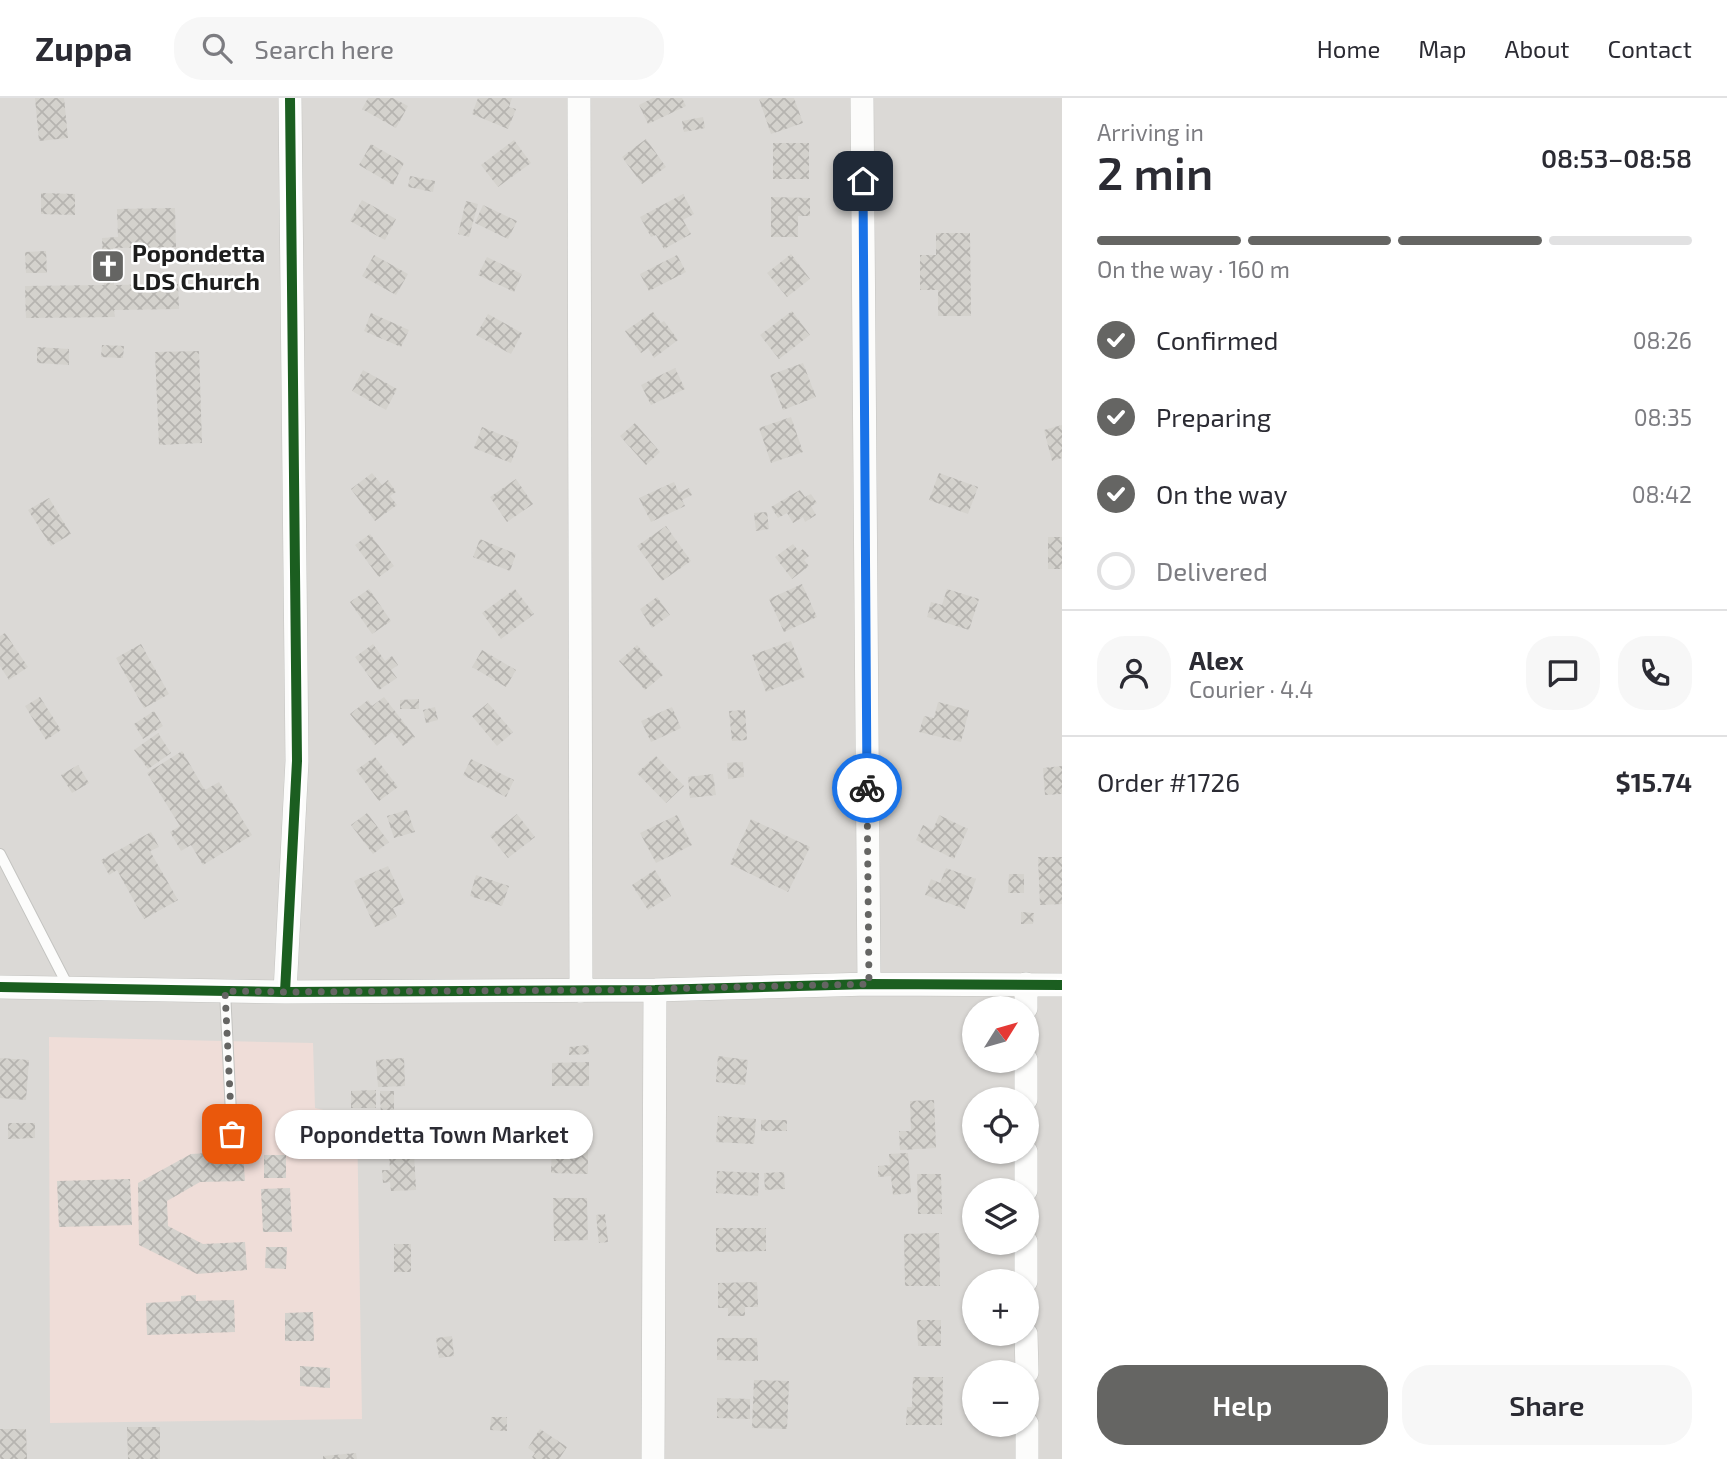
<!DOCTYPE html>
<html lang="en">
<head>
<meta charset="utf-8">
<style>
  body { margin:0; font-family:"Exo 2",sans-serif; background:#f7f7f7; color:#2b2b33; height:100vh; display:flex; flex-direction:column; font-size:26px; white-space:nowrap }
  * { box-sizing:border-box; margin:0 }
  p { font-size:23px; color:#7c7c81 }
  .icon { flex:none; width:38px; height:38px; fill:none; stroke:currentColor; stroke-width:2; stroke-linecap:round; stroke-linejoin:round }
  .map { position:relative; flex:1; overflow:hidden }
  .details { display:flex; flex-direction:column; background:#fff; width:665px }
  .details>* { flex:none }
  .needle { width:46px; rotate:53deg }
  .controls { position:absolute; left:962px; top:898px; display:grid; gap:14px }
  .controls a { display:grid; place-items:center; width:77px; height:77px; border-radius:50%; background:#fff; box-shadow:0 2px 5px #0004; font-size:35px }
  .pin { position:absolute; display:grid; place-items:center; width:60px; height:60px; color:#fff; margin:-30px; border-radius:14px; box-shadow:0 4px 10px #0006 }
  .courier { position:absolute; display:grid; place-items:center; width:70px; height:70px; margin:-35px; border:5px solid #1a73e8; border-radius:50%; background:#fff; color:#222; box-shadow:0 2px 9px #0007 }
  .bubble { position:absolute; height:49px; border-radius:24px; background:#fff; box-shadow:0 2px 5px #0004; font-size:23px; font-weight:600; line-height:49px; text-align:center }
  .summary em { font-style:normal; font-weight:600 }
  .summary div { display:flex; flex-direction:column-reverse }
  .summary { display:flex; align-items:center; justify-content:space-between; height:119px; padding:0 35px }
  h1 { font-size:46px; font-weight:600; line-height:52px }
  .bar { display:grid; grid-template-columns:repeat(4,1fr); gap:10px 7px; align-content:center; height:84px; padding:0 35px }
  .bar i { height:9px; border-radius:5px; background:#e1e1e2 }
  .bar .selected { background:#656563 }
  .bar p { grid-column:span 4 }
  .line { display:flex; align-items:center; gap:18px; padding:0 35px; border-top:2px solid #e1e1e2 }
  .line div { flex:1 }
  .round { display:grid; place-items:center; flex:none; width:74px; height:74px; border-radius:28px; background:#f7f7f7 }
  ol { padding:0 35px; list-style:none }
  li { display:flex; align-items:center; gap:21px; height:77px }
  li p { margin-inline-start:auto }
  li .icon { padding:7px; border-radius:50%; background:#656563; color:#fff; stroke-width:4 }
  li:last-child { color:#7c7c81 }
  li i { width:38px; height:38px; border:4px solid #e1e1e2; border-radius:50% }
  .action { display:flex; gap:14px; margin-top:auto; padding:14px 35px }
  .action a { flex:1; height:80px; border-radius:28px; background:#656563; color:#fff; font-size:28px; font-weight:600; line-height:80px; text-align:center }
  .action a+a { background:#f7f7f7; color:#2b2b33 }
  header { display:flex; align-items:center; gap:42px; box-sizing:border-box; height:98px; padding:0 35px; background:#fff; border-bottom:2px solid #e1e1e2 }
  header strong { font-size:33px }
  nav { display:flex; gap:38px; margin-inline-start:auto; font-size:24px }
  .search { width:490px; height:63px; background:#f7f7f7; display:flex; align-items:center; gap:18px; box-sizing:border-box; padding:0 24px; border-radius:28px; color:#7c7c81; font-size:26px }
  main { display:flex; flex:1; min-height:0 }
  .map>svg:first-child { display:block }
  .residential { fill:#dbd9d6; fill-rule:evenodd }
  .commercial { fill:#efddd8 }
  .building { fill:url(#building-cross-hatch) }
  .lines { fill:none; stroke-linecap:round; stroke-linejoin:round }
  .lane-casing { stroke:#c4c4c1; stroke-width:12 }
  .street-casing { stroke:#c4c4c1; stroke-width:24 }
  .lane { stroke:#fcfcfb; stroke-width:10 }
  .street { stroke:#fcfcfb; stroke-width:23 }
  .cycleway-casing { stroke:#fff; stroke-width:15 }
  .cycleway { stroke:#1b5e20; stroke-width:10 }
  .done { stroke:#656563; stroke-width:7; stroke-dasharray:0 12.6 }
  .route { stroke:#1a73e8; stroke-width:9 }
  .labels { text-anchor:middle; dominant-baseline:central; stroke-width:5; stroke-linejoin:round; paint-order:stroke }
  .poi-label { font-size:24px; font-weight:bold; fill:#1d1d1d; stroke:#fff; text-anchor:start }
</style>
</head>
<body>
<header>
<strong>Zuppa</strong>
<div class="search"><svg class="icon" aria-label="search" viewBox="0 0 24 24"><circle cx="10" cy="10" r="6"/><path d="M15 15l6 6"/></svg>Search here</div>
<nav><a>Home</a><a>Map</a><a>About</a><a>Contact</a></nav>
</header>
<main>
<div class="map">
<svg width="1062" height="1361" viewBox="0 0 1062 1361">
  <defs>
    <pattern id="building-cross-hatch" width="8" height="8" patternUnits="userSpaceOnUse" patternTransform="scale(1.75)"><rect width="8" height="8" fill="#d4d2cd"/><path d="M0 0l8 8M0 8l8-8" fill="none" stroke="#b6b4b0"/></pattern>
  </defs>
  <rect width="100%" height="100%" fill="#eceae4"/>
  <path class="residential" d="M0,0H1062V1361H0ZM975,910H1027V962H975ZM975,1001H1027V1054H975ZM975,1092H1027V1144H975ZM975,1183H1027V1236H975ZM975,1274H1027V1326H975Z"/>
  <path class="commercial" d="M49,939L313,945L315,1010L357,1020L362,1321L50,1325Z"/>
  <path class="building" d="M35,0H64L68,40L39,43Z
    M368,0H393L408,8L396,30L362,11Z
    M478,0H512L509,9L516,11L508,31L472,16Z
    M653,0H682L686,8L648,26L639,7Z
    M762,0H794L803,25L771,36L759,1Z
    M703,19L705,30L684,34L682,23Z
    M646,41L666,69L642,86L622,59Z
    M514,42L531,65L498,89L481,67Z
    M773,45H809V81H773Z
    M371,46L404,65L393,87L359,67Z
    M410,78L435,83L433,94L408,89Z
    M41,95L75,96V117L41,116Z
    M683,96L694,116L683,122L691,136L664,151L656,137L651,139L640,119Z
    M771,99L810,100V118H798V139H771Z
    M362,102L396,121L385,142L350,123Z
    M466,103L478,106L469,139L458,136Z
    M483,107L517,123L508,141L475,125Z
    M175,110L176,149L113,150L114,187L178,186L179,211L114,212L115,219L26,220L25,188L104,187L102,140L118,139L117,111Z
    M936,135H970L971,218H938V192H920V157H936Z
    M46,153L47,175H26L25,154Z
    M791,156L810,181L787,199L767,175Z
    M374,157L408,176L396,197L362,178Z
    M677,157L686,174L649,193L640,176Z
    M487,159L522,176L514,194L478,177Z
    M792,213L810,237L779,261L760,237Z
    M653,214L661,225L664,223L678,242L654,260L648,250L641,255L625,233Z
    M371,215L409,232L401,249L364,233Z
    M488,216L522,235L511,256L476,237Z
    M102,247L124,248L123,260L101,259Z
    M37,249L69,251V267L37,265Z
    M199,253L202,345L159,347L155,254Z
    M803,265L816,299L783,312L770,277Z
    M675,270L685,291L651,307L641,287Z
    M363,272L397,291L386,312L352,293Z
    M791,319L803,354L771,365L759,330Z
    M635,325L660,354L646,367L620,338Z
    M1062,327V360L1052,363L1044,332Z
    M482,329L519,344L511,365L474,350Z
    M372,375L382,387L388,382L396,394L390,398L397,407L375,423L351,391Z
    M939,375L978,389L968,416L929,402Z
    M516,381L533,406L507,424L490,399Z
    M674,384L679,395L689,390L692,397L682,402L685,408L651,424L639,400Z
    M800,392L805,399L811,396L817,405L811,408L816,417L805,424L803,419L793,425L787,415L778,420L771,409Z
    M49,400L71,436L51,448L28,412Z
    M767,414L769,431L756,433L754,415Z
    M666,428L691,463L662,483L637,448Z
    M370,436L394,468L379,479L355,447Z
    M1048,439H1062V471H1048Z
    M480,441L516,456L510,473L473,459Z
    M793,446L799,454L803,451L809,458L804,462L809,468L792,481L775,459Z
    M802,486L817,519L784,534L769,501Z
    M369,491L391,523L372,536L350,504Z
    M515,491L534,516L501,541L482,515Z
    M947,491L979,501L969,532L927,519L931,504L942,507Z
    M657,499L670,517L652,530L640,511Z
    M5,535L28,569L9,582L0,568V538Z
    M791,543L805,579L766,594L752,557Z
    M141,546L169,596L144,610L116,560Z
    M373,546L385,563L392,558L398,567L391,572L397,580L379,592L355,559Z
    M637,547L663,577L645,592L619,563Z
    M482,552L516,572L506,589L472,569Z
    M40,599L61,632L46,642L25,608Z
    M384,599L415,639L403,648L392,634L375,647L350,616L368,602L372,608Z
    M419,601V611H400V602Z
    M938,604L969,612L961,644L919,634L924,618L934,620Z
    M488,605L513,634L497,648L472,618Z
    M435,609L438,622L426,625L423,612Z
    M672,609L681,630L651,644L641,623Z
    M745,612L747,642L732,643L729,613Z
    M154,613L163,628L143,641L134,626Z
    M158,635L171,655L148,671L134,652Z
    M182,653L205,692L219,684L252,737L203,767L191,747L181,753L170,734L180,728L147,675Z
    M656,658L684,688L666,705L637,675Z
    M375,659L398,689L379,703L356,672Z
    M471,661L514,682L506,699L463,677Z
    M743,664L744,679L728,681L727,665Z
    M78,667L89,685L72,695L61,677Z
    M1062,668V696L1045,697L1043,670Z
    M713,676L716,697L690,700L688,679Z
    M407,712L415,734L394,740L387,718Z
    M367,715L389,744L373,756L351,727Z
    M517,716L535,739L508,760L490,738Z
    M677,717L692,747L656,765L640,735Z
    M939,717L968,731L954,761L916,742L923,727L933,732Z
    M751,721L810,749L788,794L730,766Z
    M151,734L159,749L150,753L178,802L144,821L117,772L109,777L101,762Z
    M1038,759H1062V806L1040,807Z
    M388,768L405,805L393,810L397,819L375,829L354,783Z
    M946,770L976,781L965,811L925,797L931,781L940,785Z
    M655,772L671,798L648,812L632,787Z
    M1009,776H1024V795H1008Z
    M476,777L509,788L502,808L470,798Z
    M1021,814L1034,815L1033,826H1021Z
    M588,947L589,956L569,957V949Z
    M718,958L748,962L745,987L716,984Z
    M0,960L29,962L26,1002L0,1000Z
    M404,960L405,988L378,989L376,962Z
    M589,964V988H552V965Z
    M376,992V1010H351V993Z
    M380,993H394V1020H381Z
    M934,1002L936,1050L900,1052L899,1033H911L910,1003Z
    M718,1018L756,1021L754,1046L716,1044Z
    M761,1022H787V1033H761Z
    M8,1025H35V1040L8,1041Z
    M552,1041L588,1042V1076L551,1075Z
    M243,1053L245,1083L200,1084L167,1103L168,1128L203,1146L245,1144L247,1172L197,1176L139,1147L138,1085L191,1056Z
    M414,1054L416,1092L391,1093L390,1084L383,1085L382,1072H390L389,1055Z
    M908,1055L911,1095L893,1097L891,1078L878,1079V1068L890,1067L889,1056Z
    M264,1057H286V1080H264Z
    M717,1073L759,1075L758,1098L716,1095Z
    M784,1074L785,1091L765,1092L764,1075Z
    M917,1076H941L942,1116H918Z
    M130,1081L132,1127L59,1129L57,1083Z
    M290,1090L292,1134H263L261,1091Z
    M553,1100H587L588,1142L554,1143Z
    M605,1116L608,1144L599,1145L596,1117Z
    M716,1130H766V1153L716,1154Z
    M939,1135L940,1188H905L904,1136Z
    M394,1146H411V1174H394Z
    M266,1149H287L286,1171L265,1170Z
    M757,1184L758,1209H745V1218H728V1210H718V1185Z
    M196,1197V1203L234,1202L235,1234L147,1237L146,1205L181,1203V1198Z
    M313,1214L314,1243H285V1215Z
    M917,1222H941V1248H918Z
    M452,1238L454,1258L439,1260L436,1240Z
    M717,1240H757L758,1263L717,1262Z
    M300,1268L330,1270V1290L300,1288Z
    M913,1279H943L942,1327H906L907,1309H912Z
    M754,1282L789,1283L787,1331L752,1330Z
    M717,1300L750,1301V1321L717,1320Z
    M491,1319H507V1333L490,1332Z
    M127,1329H160V1361H128Z
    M0,1331H26L27,1361H0Z
    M540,1331L567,1349L559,1361H534L532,1359L535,1355L528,1350Z
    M356,1355L357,1361H323V1358Z"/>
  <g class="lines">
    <g class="lane-casing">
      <path id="lane" d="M0,756L69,890
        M225,893L232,1036"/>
    </g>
    <g class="street-casing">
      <path id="street" d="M579,0L581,893
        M862,0L869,886
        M0,889L285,894L655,892L869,886L1062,887
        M285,894L297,663L290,0
        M1026,910V886
        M1026,1001V962
        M1026,1092V1054
        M1026,1144V1183
        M1026,1236L1027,1274
        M1027,1326V1361
        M653,1361L655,892"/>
    </g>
    <use href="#lane" class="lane"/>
    <use href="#street" class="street"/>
    <g class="cycleway-casing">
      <path id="cycleway" d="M0,889L285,894L655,892L869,886L1062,887
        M285,894L297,663L290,0"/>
    </g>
    <use href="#cycleway" class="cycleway"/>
  </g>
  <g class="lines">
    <path class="done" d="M232,1036L225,893L285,894L606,892L869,886L867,690"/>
    <path class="route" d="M863,83L867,690"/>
  </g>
  <defs>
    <g id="church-square" transform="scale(1.75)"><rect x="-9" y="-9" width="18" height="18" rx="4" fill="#656563" stroke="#fff"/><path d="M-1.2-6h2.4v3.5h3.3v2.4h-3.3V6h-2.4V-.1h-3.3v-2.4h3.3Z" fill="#fff"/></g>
  </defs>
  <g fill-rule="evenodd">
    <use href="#church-square" x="108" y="168"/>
  </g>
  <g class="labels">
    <g class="poi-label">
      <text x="132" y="154">Popondetta<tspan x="132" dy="28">LDS Church</tspan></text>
    </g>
  </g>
</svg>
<div class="controls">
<a><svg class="needle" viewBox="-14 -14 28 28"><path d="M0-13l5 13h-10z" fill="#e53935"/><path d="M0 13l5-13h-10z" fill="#7c7c81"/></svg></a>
<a><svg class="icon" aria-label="locate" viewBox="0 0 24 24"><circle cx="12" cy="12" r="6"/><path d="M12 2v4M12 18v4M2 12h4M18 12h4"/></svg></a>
<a><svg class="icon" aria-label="layers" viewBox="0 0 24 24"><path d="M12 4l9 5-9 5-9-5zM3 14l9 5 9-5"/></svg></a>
<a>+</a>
<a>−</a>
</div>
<div class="pin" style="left:232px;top:1036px;background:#ea580c"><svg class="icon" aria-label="bag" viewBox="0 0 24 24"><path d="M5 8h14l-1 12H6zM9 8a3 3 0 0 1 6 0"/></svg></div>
<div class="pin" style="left:863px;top:83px;background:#1f2937"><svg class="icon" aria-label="home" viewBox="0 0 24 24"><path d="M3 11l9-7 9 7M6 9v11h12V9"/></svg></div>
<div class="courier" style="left:867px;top:690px"><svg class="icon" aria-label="bike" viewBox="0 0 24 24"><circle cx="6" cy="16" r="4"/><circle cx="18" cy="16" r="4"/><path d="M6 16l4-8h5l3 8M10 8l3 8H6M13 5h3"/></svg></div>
<div class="bubble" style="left:275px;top:1012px;width:318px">Popondetta Town Market</div>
</div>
<section class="details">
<div class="summary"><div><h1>2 min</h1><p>Arriving in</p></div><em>08:53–08:58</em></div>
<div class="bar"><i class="selected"></i><i class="selected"></i><i class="selected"></i><i></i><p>On the way · 160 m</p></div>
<ol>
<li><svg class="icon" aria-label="check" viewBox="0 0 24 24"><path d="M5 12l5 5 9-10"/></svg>Confirmed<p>08:26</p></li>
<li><svg class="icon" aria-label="check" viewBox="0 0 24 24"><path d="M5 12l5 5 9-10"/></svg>Preparing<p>08:35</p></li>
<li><svg class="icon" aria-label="check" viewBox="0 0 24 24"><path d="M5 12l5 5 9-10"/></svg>On the way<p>08:42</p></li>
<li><i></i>Delivered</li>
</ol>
<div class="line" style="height:126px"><a class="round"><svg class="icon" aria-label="person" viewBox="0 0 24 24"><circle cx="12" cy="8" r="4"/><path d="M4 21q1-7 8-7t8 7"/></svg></a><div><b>Alex</b><p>Courier · 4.4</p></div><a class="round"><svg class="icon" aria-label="chat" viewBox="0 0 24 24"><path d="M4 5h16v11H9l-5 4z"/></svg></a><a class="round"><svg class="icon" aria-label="phone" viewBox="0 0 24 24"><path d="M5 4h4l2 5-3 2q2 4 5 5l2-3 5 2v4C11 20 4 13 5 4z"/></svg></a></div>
<div class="line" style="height:91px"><div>Order #1726</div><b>$15.74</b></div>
<div class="action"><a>Help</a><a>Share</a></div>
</section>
</main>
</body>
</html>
